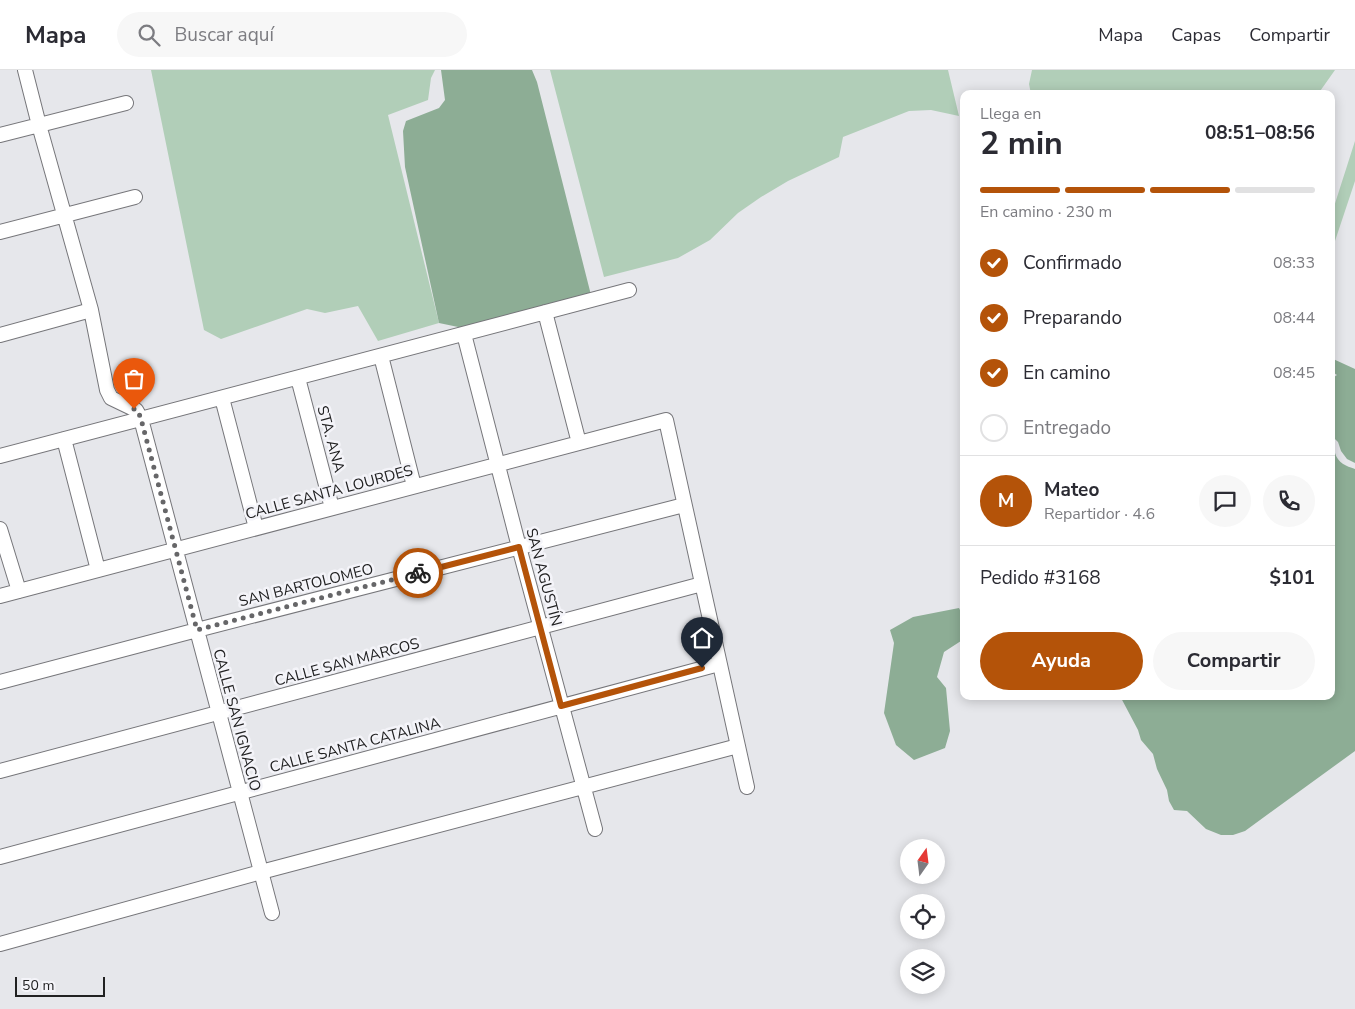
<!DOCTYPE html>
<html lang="es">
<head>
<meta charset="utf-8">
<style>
  body { margin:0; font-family:"Nunito Sans",sans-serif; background:#f7f7f7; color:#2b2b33; height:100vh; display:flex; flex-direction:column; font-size:19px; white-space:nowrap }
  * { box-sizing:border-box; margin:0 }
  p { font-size:16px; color:#7c7c81 }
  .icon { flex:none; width:28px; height:28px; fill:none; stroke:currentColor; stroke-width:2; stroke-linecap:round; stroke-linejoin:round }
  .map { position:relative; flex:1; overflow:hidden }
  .panel { position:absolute; left:960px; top:20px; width:375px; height:610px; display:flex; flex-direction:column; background:#fff; border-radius:10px; box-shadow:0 2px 12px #0003 }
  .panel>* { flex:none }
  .needle { width:32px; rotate:14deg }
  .tools { position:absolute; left:900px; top:769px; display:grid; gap:10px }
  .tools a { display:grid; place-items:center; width:45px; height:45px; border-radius:50%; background:#fff; box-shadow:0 2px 12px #0003; font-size:25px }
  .scale { position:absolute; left:15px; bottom:12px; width:90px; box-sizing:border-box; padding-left:5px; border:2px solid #212122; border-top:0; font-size:14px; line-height:18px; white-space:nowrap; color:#212122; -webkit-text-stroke:4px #f4f4f9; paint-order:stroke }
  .pin { position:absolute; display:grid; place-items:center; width:42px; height:42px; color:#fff; margin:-51px -21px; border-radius:50% 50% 50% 0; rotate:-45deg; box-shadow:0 0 5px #0007 }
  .pin .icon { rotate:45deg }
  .courier { position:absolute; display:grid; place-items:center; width:50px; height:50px; margin:-25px; border:4px solid #b45309; border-radius:50%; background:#fff; color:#222; box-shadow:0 1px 6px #0007 }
  .summary em { font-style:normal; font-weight:700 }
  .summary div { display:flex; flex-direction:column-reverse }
  .summary { display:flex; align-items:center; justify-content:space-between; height:85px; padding:0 20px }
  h1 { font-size:32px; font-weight:700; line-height:38px }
  .bar { display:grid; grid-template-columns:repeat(4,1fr); gap:8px 5px; align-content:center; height:60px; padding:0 20px }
  .bar i { height:6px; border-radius:4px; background:#e1e1e2 }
  .bar .current { background:#b45309 }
  .bar p { grid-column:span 4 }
  .line { display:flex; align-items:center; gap:12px; padding:0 20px; border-top:1px solid #e1e1e2 }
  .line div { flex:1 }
  .round { display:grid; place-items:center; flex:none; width:52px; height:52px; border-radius:26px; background:#f7f7f7 }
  ol { padding:0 20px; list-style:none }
  li { display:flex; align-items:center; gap:15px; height:55px }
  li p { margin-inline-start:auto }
  li .icon { padding:5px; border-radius:50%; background:#b45309; color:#fff; stroke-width:4 }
  li:last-child { color:#7c7c81 }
  li i { width:28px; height:28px; border:2px solid #e1e1e2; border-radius:50% }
  .action { display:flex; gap:10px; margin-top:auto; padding:10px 20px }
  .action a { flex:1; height:58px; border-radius:30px; background:#b45309; color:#fff; font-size:20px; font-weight:700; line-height:58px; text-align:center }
  .action a+a { background:#f7f7f7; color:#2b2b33 }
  header { display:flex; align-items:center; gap:30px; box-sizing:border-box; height:70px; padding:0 25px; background:#fff; border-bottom:1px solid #e1e1e2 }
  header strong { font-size:24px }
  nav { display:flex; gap:28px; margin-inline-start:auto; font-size:18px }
  .search { width:350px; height:45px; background:#f7f7f7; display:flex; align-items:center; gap:12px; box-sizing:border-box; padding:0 18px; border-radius:28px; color:#7c7c81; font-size:19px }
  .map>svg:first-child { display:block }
  .green { fill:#b1ceb8 }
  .forest { fill:#8dad95 }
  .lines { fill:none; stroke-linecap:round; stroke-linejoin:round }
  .minor-casing { stroke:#76767a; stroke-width:16 }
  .minor { stroke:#fff; stroke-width:14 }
  .done { stroke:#666668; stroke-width:5; stroke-dasharray:0 9 }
  .route { stroke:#b45309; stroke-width:6 }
  .labels { text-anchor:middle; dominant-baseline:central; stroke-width:5; stroke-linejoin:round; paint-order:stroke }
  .street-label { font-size:15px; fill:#212122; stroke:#f4f4f9 }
</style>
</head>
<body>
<header>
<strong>Mapa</strong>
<div class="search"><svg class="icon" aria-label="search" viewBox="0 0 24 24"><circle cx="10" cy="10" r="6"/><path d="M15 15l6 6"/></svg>Buscar aquí</div>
<nav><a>Mapa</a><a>Capas</a><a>Compartir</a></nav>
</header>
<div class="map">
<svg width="1355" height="939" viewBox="0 0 1355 939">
  <rect width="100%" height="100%" fill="#e6e7eb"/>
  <path class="green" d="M151,0H435L431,8L428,30L388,45L439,253L378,271L358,236L325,243L307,239L221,269L204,260Z
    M550,0H948L959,46L931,40L909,41L843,67L839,87L788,111L761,127L738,143L710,170L678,188L604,207Z
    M1032,0H1335L1318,24H1031L1029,14Z
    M1355,71V111L1331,183V146Z"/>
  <path class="forest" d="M441,0H532L537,12L591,225L463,258L439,253L405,97L403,61L406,51L439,38L445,30Z
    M1331,288L1355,299V393L1347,389L1341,381L1338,372L1331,365V309L1337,305L1331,301Z
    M1331,371C1335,376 1334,378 1335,383C1338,393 1346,396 1355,399V681L1245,761L1233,765H1221L1206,759L1187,741L1174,740L1169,731L1167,720L1157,699L1153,684L1141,670L1138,660L1120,626H1331Z
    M959,538L964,548V569L944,582L937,607L946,618L950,661L945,678L914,690L896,675L884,643L894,573L890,560L913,547Z"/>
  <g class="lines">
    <g class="minor-casing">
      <path id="minor" d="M25,0L39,55L91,240L107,320L111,328L136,340L141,349L272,843
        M0,65L126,33
        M0,162L135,127
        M545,242L579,373
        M464,264L519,477L595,759
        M0,265L91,240
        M381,286L414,416
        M298,308L332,438
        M222,328L256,458
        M64,369L98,500
        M0,386L629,220
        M0,459L19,521
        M0,526L666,350L747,717
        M0,612L197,560L684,435
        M0,701L702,514
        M0,787L719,594
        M0,874L261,802L738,676"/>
    </g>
    <use href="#minor" class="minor"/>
  </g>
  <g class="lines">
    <path class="done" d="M134,339L138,341L141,349L197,560L418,503"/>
    <path class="route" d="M418,503L519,477L561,636L702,598"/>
  </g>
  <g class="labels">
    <g class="street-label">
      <text transform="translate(331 369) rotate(75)">STA. ANA</text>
      <text transform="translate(329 422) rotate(-15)">CALLE SANTA LOURDES</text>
      <text transform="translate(544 507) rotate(75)">SAN AGUSTÍN</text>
      <text transform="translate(306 515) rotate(-14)">SAN BARTOLOMEO</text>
      <text transform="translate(347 592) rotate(-15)">CALLE SAN MARCOS</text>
      <text transform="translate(237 650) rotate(75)">CALLE SAN IGNACIO</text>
      <text transform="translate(355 675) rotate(-15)">CALLE SANTA CATALINA</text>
    </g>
  </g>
</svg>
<div class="tools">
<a><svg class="needle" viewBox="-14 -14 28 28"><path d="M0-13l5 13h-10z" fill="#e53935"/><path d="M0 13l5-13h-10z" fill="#7c7c81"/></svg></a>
<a><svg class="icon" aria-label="locate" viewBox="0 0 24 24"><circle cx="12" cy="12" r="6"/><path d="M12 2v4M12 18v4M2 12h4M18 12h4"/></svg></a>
<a><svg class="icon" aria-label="layers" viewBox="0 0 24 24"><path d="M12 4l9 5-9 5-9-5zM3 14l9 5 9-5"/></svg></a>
</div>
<div class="scale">50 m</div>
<div class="pin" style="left:134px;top:339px;background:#ea580c"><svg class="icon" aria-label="bag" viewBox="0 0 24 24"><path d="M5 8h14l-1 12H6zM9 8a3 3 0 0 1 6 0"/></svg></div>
<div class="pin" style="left:702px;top:598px;background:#1f2937"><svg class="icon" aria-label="home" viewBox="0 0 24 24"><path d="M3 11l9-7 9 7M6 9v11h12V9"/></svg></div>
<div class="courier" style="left:418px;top:503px"><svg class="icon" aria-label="bike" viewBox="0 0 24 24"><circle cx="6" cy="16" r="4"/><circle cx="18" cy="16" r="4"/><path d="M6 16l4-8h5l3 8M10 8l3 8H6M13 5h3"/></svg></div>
<section class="panel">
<div class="summary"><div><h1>2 min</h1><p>Llega en</p></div><em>08:51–08:56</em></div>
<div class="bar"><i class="current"></i><i class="current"></i><i class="current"></i><i></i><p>En camino · 230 m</p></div>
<ol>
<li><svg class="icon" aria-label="check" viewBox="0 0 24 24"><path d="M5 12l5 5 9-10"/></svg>Confirmado<p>08:33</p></li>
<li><svg class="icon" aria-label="check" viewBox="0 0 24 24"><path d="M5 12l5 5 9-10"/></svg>Preparando<p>08:44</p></li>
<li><svg class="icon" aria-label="check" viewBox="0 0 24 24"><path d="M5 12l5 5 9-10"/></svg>En camino<p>08:45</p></li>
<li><i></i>Entregado</li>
</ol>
<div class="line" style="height:90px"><b class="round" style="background:#b45309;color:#fff">M</b><div><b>Mateo</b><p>Repartidor · 4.6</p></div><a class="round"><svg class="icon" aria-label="chat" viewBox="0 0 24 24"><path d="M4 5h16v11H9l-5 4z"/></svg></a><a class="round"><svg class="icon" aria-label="phone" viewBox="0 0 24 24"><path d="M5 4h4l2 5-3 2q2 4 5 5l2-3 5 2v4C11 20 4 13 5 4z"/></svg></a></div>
<div class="line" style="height:65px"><div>Pedido #3168</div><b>$101</b></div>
<div class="action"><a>Ayuda</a><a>Compartir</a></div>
</section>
</div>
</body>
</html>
